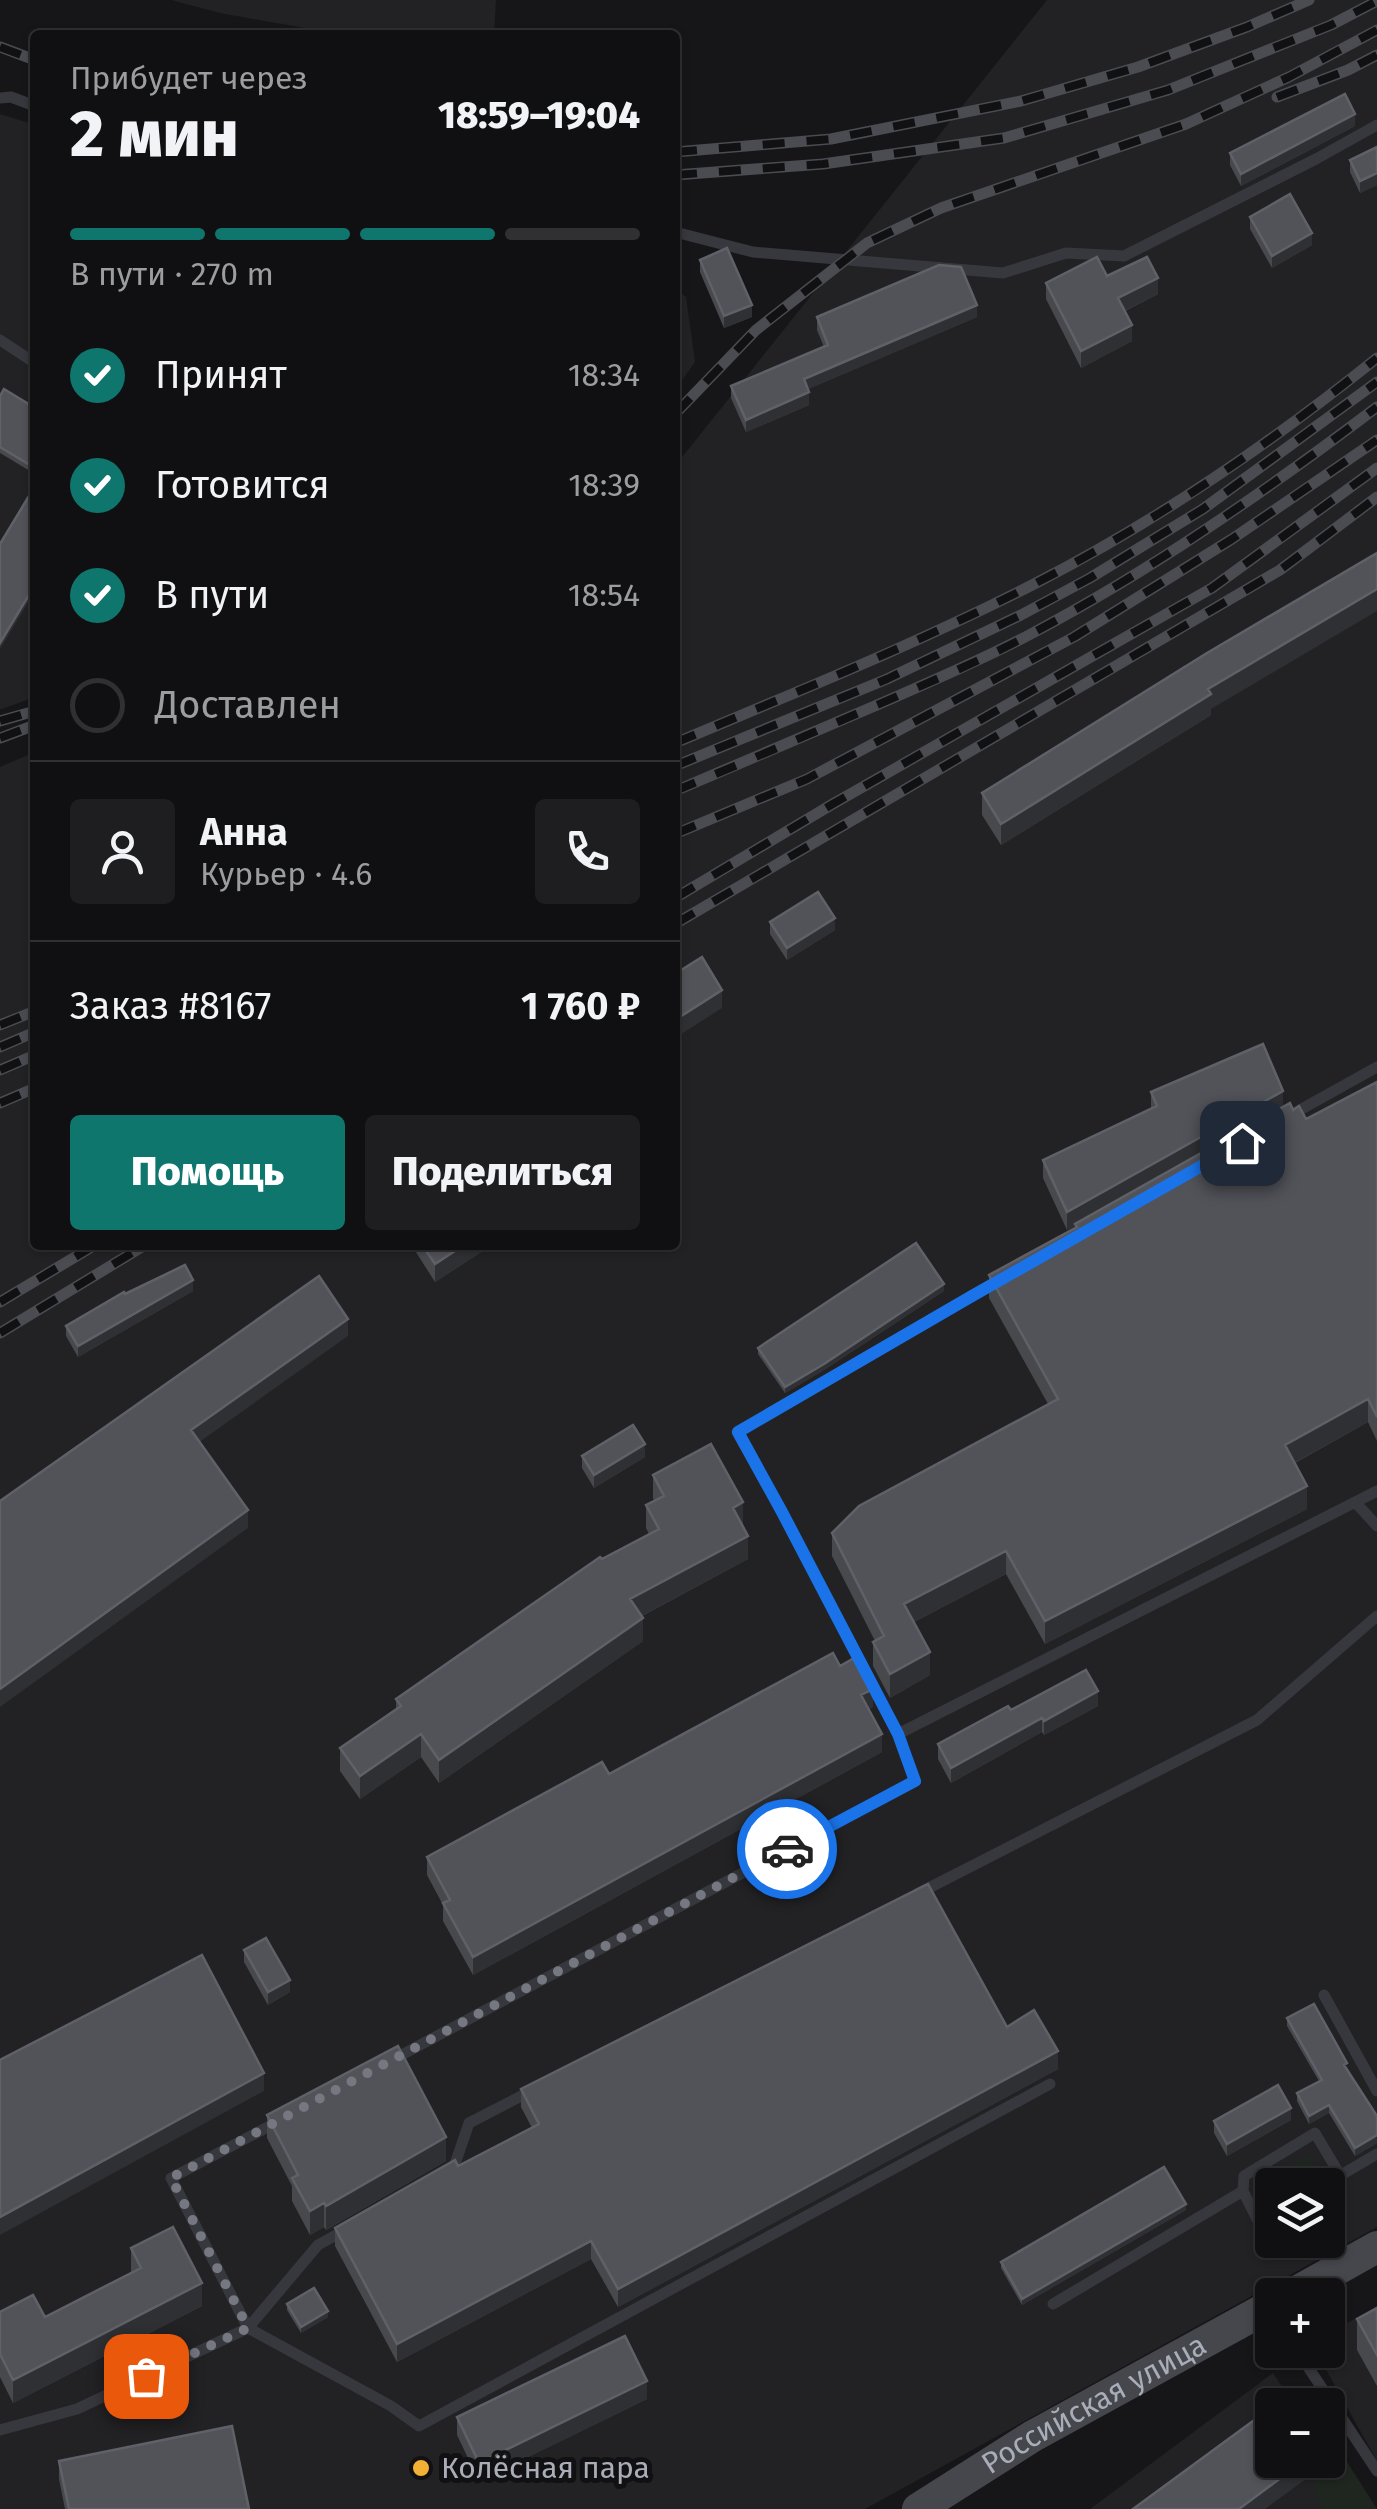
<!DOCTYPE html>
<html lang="ru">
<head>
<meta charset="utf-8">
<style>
  body { margin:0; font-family:"Fira Sans",sans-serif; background:#1e1e20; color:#f1f3f6; height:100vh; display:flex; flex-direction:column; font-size:38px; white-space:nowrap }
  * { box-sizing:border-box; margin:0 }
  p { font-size:32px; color:#9c9d9f }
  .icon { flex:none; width:55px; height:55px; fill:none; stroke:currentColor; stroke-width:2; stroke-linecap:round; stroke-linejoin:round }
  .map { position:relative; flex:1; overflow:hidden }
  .side { position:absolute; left:30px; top:30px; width:650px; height:1220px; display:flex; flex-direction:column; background:#101012; border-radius:10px; box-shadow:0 2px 8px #0004,0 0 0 2px #303032 }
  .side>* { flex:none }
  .fabs { position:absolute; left:1255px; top:2168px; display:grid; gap:20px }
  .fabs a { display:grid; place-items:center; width:90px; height:90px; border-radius:10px; background:#101012; box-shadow:0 2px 8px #0004,0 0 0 2px #303032; font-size:50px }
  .pin { position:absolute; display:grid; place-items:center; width:85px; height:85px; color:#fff; margin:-42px; border-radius:20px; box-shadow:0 5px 15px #0006 }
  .courier { position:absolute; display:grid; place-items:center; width:100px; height:100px; margin:-50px; border:8px solid #1a73e8; border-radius:50%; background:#fff; color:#222; box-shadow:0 2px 12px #0007 }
  .overview em { font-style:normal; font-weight:800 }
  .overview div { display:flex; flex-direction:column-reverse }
  .overview { display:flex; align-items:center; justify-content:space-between; height:170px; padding:0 40px }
  h1 { font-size:65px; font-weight:800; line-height:75px }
  .bar { display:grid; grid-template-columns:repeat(4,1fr); gap:15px 10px; align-content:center; height:120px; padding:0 40px }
  .bar i { height:12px; border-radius:8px; background:#303032 }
  .bar .active { background:#0f766e }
  .bar p { grid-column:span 4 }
  .line { display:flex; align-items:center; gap:25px; padding:0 40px; border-top:2px solid #303032 }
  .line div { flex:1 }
  .round { display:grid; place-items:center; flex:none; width:105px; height:105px; border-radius:10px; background:#1e1e20 }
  ol { padding:0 40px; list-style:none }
  li { display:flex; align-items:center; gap:30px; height:110px }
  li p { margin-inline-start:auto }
  li .icon { padding:10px; border-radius:50%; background:#0f766e; color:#fff; stroke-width:4 }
  li:last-child { color:#9c9d9f }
  li i { width:55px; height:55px; border:5px solid #303032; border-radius:50% }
  .cta { display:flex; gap:20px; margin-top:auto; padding:20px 40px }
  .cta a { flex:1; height:115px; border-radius:10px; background:#0f766e; color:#fff; font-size:40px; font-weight:800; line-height:115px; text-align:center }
  .cta a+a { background:#1e1e20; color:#f1f3f6 }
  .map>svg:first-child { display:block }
  .built { fill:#222225; fill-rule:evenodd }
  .green { fill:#1e261f }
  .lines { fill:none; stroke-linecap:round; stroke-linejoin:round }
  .service { stroke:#37383d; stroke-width:11 }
  .secondary { stroke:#45474d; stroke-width:32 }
  .rail-casing { stroke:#4a4c52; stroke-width:11 }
  .rail { stroke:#111113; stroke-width:8; stroke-dasharray:22; stroke-linecap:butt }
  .wall { fill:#47494d }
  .shaded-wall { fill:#2f3033 }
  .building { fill:#525359; stroke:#5f6168; stroke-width:2.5 }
  .done { stroke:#757880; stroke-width:10; stroke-dasharray:0 18 }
  .route { stroke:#1a73e8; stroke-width:12 }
  .poi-dot { fill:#f2b134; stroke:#111113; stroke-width:4 }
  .labels { text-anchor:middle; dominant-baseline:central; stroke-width:10; stroke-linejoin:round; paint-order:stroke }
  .street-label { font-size:30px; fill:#a8adb8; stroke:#111113 }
  .poi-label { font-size:30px; fill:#a8adb8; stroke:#111113; text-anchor:start }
</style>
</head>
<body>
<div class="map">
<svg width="1377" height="2509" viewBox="0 0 1377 2509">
  <rect width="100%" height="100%" fill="#161618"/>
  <path class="built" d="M171,0H496L494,35H344L220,13Z
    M1047,0H1377V2227L865,2509H0V767L35,752V1245H675V466ZM1272,2185H1328V2240H1272Z
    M0,114L35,125V697L2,709H0Z
    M675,289L686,297L695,362L675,390Z
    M1377,2306V2461L1315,2350H1328V2334Z
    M1273,2373L1294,2405H1272V2460H1328L1362,2509H1090Z"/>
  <path class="green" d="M1308,2155L1317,2170L1291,2185H1272V2196L1267,2199L1258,2185Z
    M1328,2432L1377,2509H1322L1308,2465L1304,2460H1328Z"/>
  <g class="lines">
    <path class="service" d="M0,98L11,97L35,106
      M675,232L753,252L1003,273L1066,253L1124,256L1316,159L1377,125
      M0,340L35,363
      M1289,1116L1377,1067
      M1356,1503L1377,1526
      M898,1734L782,1512L737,1432L999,1280
      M917,1894L1257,1720L1377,1616
      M1324,1995L1377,2091
      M392,2060L915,1781L898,1734L1377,1491
      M279,2121L171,2178L248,2328L318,2245L347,2229
      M446,2172L454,2167L469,2123L531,2091
      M1324,2185L1377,2154
      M1243,2191L1244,2176L1315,2133L1340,2175
      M1053,2304L1243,2191L1260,2225L1272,2217
      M1301,2350L1308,2367L1377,2471
      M0,2430L77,2409L248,2328L391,2406L419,2426L1050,2084"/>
    <g class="secondary">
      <path d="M1291,2295L1377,2247"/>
      <path id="s1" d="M918,2509L1033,2436L1272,2305"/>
    </g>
    <g class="rail-casing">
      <path id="rail" d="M0,47L35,60
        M1277,97L1348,70L1377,55
        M675,152L831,139L1021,101L1138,67L1247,27L1309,0
        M675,175L823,164L1004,138L1168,90L1331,25L1377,1
        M675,414L756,330L867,243L941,208L1186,124L1289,77L1377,30
        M0,721L35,711
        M0,738L35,725
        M675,743C796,692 919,643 1036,583C1157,521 1270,444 1377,358
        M675,766L887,679L1021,615L1090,578L1203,509L1377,382
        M675,791C740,764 805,736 870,708C923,685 978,662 1029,635C1152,570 1266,491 1377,407
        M675,834L807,779L1074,637L1232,539L1377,440
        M675,898L831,805L1212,588L1377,468
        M675,924L1280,570L1377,497
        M0,1025L35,1011
        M0,1047L35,1032
        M0,1070L35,1055
        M0,1103L35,1088
        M0,1302L95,1245
        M0,1333L145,1245"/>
    </g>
    <use href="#rail" class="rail"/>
  </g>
  <path class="wall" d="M1355,126L1241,186L1230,165V153Z
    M1377,147V185L1360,193L1350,172V160Z
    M1250,217L1312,245L1272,268L1250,229Z
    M700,260L752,317L724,328L700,272Z
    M1107,276L1158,294L1125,311L1132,341L1081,368L1046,299V283Z
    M817,317H977L808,389L809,405L746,432L731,398V386L824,347L817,330Z
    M0,396L35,408V474L0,453Z
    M1211,709V715L1001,845L982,815V793Z
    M770,922L835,930L787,960L770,934Z
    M1377,1082V1441L1368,1422L1295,1463L1307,1509L1045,1644L1006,1574L914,1622L930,1675L890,1698L873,1666V1642L875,1641L832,1556V1533L1048,1404L989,1298V1275L1075,1228V1226L1067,1230L1043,1178V1160L1151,1109V1092L1283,1107L1293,1110L1306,1119Z
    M414,1245H492L435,1282L414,1249Z
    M193,1291L78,1357L66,1336V1326L125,1294Z
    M944,1291L824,1370L785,1393L758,1354V1348Z
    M582,1456L645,1457L594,1488L582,1468Z
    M653,1475L743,1525L748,1559L642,1616L643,1641L439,1783L421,1757L360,1799L340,1771V1748L396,1709V1699L602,1559L649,1534L646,1528V1505L654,1501L653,1498Z
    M840,1666L873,1707L869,1709L882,1752L473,1975L443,1921V1905L427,1875V1857L609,1774Z
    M1098,1706L1044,1735L1042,1732L951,1783L938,1759V1744L1011,1710Z
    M244,1950L290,1992L268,2005L244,1962Z
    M1287,2018L1347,2069L1377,2116V2143L1355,2156L1329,2113L1309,2124L1297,2101V2093L1319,2081L1287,2026Z
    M1007,2027L1058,2069L618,2307L591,2259L397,2362L335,2246V2228L532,2128L521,2107V2089Z
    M267,2115L446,2161L326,2230L324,2227L310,2235L292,2201V2186L267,2138Z
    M1291,2120L1227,2156L1214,2133V2121Z
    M1186,2210L1022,2305L1001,2268V2262Z
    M131,2248L202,2306L13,2403L0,2377V2312L45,2317L131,2272Z
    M287,2304L328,2317L301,2333L287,2310Z
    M1377,2308V2386L1357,2350V2319Z
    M647,2399L479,2481L457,2435V2417Z
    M59,2461L249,2509H65L59,2479Z"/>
  <path class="shaded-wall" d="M1355,114V126L1241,186V174Z
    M1377,173V185L1360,193V181Z
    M1312,233V245L1272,268V256Z
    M1158,278V294L1118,314V298Z
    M752,305V317L724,328V316Z
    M977,305V317L804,391V379Z
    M1132,325V341L1081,368V351Z
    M809,392V405L746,432V420Z
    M35,585V591L0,649V643Z
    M1377,589V611L1211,709V715L1001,845V824L1208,689Z
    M835,918V930L787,960V948Z
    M722,990V1008L675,1038V1020Z
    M1283,1091V1109L1067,1230V1212Z
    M464,1245H492L435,1282V1264Z
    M193,1280V1291L78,1357V1346Z
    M944,1284V1291L824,1370L785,1393V1387Z
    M348,1319V1336L191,1448V1430Z
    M1368,1399V1422L1285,1468V1445Z
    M645,1444V1457L594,1488V1475Z
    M1307,1486V1509L1045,1644V1621Z
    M743,1502V1525L733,1531V1508Z
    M248,1510V1528L0,1707V1689Z
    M748,1536V1559L630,1622V1599Z
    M1006,1551V1574L904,1627V1604Z
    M643,1618V1641L439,1783V1760Z
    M930,1652V1675L890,1698V1674Z
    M873,1689V1707L861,1713V1695Z
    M1098,1691V1706L1044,1735V1721Z
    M1042,1718V1732L951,1783V1768Z
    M421,1734V1757L360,1799V1776Z
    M882,1734V1752L473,1975V1957Z
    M290,1980V1992L268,2005V1992Z
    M1058,2051V2069L618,2307V2289Z
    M264,2073V2091L0,2235V2217Z
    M1329,2105V2113L1309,2124V2116Z
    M1291,2108V2120L1227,2156V2144Z
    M1377,2135V2143L1355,2156V2148Z
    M446,2137V2161L326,2230V2206Z
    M324,2203V2227L310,2235V2211Z
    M1186,2204V2210L1022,2305V2299Z
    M591,2241V2259L397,2362V2344Z
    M202,2283V2306L13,2403V2380Z
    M328,2311V2317L301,2333V2327Z
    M647,2381V2399L479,2481V2463Z
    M1305,2460L1306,2479L1265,2509H1239Z"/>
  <path class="building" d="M1345,94L1355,114L1241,174L1230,153Z
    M1377,147V173L1360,181L1350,160Z
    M1290,194L1312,233L1272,256L1250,217Z
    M727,248L752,305L724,316L700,260Z
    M1097,257L1107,276L1147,257L1158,278L1118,298L1132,325L1081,351L1046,283Z
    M939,265L961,267L977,305L804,379L809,392L746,420L731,386L828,345L817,317Z
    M4,389L35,408V468L0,447V396Z
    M35,486V585L0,643V544Z
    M1377,553V589L1208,689L1211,694L1001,824L982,793L1207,653Z
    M818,892L835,918L787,948L770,922Z
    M702,957L722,990L675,1020V974Z
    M1263,1044L1283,1091L1067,1212L1043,1160L1157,1106L1151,1092Z
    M1377,1082V1417L1368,1399L1285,1445L1307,1486L1045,1621L1006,1551L904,1604L930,1652L890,1674L873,1642L884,1636L832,1533L859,1506L1058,1399L989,1275L1077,1227L1075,1224L1290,1103L1293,1110L1299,1106L1306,1119Z
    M916,1243L944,1284L824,1364L785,1387L758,1348Z
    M422,1245H464L435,1264Z
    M185,1265L193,1280L78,1346L66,1326L124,1292L125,1294Z
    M319,1276L348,1319L191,1430L248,1510L0,1689V1501Z
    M633,1425L645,1444L594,1475L582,1456Z
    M711,1444L743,1502L733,1508L748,1536L630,1599L643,1618L439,1760L421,1734L360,1776L340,1748L401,1706L396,1699L600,1557L602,1559L659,1529L646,1505L664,1496L653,1475Z
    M833,1653L840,1666L856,1657L873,1689L861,1695L882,1734L473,1957L443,1903L450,1900L427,1857L602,1762L609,1774Z
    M1086,1670L1098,1691L1044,1721L1042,1718L951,1768L938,1744L1008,1706L1011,1710Z
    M928,1884L1007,2027L1034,2010L1058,2051L618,2289L591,2241L397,2344L335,2228L455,2160L458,2166L539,2124L521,2089Z
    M266,1938L290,1980L268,1992L244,1950Z
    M202,1955L264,2073L0,2217V2060Z
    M1314,2004L1347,2063L1344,2065L1377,2116V2135L1355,2148L1329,2105L1309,2116L1297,2093L1322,2080L1287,2018Z
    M398,2046L446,2137L326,2206L324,2203L310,2211L292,2178L298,2175L267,2115Z
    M1278,2085L1291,2108L1227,2144L1214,2121Z
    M1164,2167L1186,2204L1022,2299L1001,2262Z
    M173,2227L202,2283L13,2380L0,2354V2312L33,2295L45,2317L141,2268L131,2248Z
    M314,2288L328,2311L301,2327L287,2304Z
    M1377,2308V2355L1357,2319Z
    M625,2336L647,2381L479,2463L457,2417Z
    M1268,2410L1272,2415V2460H1305L1239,2509H1133Z
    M232,2426L249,2509H69L59,2461Z"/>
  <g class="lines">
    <path class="done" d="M146,2376L248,2328L171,2178L787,1849"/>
    <path class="route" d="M787,1849L915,1781L898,1734L782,1512L738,1432L972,1296L1242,1143"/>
  </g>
  <circle class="poi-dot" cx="421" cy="2468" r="10"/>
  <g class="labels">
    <g class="street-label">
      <text stroke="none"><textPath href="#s1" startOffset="205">Российская улица</textPath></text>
    </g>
    <g class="poi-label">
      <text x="441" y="2468">Колёсная пара</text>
    </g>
  </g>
</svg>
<div class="fabs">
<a><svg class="icon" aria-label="layers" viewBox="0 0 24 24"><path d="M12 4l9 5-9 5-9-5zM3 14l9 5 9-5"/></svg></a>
<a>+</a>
<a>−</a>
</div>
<div class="pin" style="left:146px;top:2376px;background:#ea580c"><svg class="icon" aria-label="bag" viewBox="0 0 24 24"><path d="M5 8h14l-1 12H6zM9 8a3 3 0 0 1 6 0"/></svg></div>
<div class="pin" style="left:1242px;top:1143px;background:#1f2937"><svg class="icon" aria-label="home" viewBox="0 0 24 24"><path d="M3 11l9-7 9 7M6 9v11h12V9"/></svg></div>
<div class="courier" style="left:787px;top:1849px"><svg class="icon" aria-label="car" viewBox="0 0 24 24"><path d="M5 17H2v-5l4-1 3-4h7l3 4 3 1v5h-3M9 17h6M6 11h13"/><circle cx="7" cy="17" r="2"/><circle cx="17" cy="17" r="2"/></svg></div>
<section class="side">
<div class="overview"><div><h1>2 мин</h1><p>Прибудет через</p></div><em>18:59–19:04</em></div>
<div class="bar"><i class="active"></i><i class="active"></i><i class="active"></i><i></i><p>В пути · 270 m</p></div>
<ol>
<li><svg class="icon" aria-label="check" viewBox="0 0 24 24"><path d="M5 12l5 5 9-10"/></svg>Принят<p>18:34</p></li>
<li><svg class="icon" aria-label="check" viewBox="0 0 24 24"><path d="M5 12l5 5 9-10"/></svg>Готовится<p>18:39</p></li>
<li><svg class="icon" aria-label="check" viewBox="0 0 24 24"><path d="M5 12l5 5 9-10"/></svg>В пути<p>18:54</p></li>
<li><i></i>Доставлен</li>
</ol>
<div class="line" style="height:180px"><a class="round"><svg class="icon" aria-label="person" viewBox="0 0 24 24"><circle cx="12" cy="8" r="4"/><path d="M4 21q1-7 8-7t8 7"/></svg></a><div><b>Анна</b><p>Курьер · 4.6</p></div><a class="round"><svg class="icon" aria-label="phone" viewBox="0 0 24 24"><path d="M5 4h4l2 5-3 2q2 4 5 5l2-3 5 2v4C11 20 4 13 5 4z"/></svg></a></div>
<div class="line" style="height:130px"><div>Заказ #8167</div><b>1 760 ₽</b></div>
<div class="cta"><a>Помощь</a><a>Поделиться</a></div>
</section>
</div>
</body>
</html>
